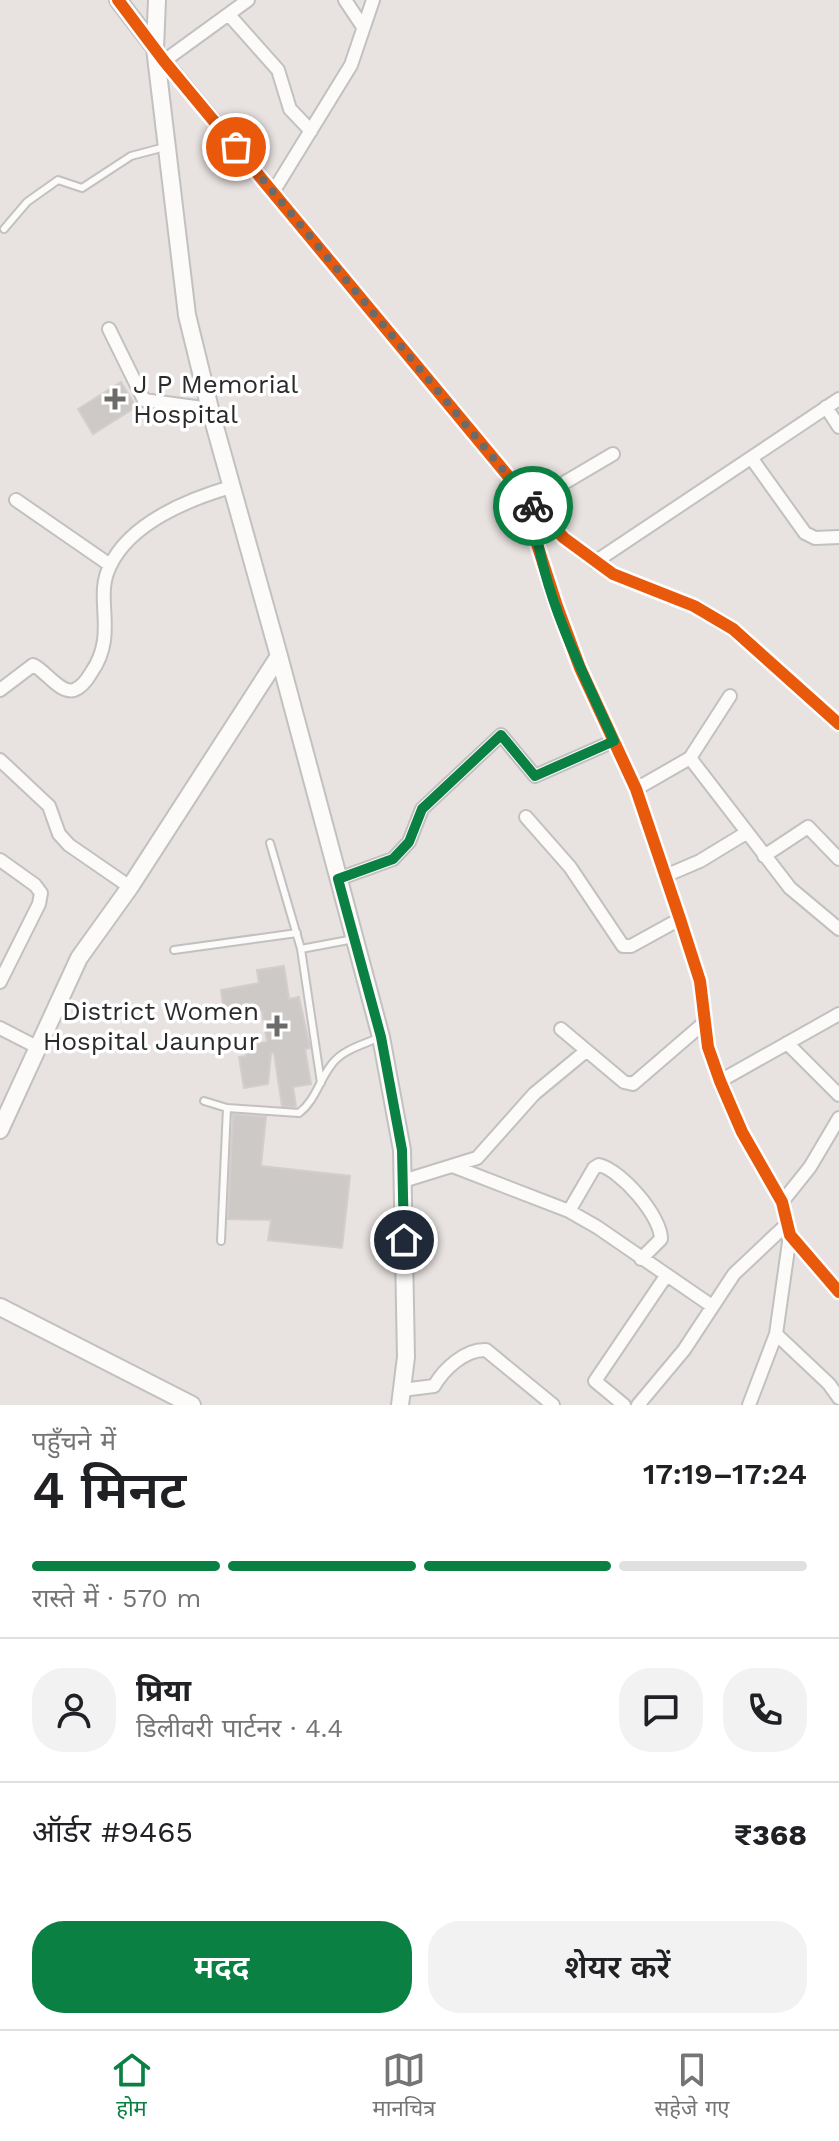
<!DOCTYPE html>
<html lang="hi">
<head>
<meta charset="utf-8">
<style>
  body { margin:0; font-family:"Work Sans","Noto Sans Devanagari",sans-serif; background:#f2f2f2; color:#202124; height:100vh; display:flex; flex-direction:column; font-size:30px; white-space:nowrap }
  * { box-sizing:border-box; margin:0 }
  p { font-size:26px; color:#757577 }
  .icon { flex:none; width:44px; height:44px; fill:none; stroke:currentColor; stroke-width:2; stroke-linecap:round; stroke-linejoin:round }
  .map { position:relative; height:1405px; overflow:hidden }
  .sheet { display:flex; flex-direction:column; background:#fff; flex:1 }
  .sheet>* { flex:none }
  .pin { position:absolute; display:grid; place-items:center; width:68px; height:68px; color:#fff; margin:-34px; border:4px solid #fff; border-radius:50%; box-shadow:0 2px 8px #0007 }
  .courier { position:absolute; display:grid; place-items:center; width:80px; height:80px; margin:-40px; border:6px solid #0b8043; border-radius:50%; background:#fff; color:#222; box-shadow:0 2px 10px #0007 }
  .headline em { font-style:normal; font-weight:600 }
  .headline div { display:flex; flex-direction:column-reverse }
  .headline { display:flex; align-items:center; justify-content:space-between; height:136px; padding:0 32px }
  h1 { font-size:52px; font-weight:600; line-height:60px }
  .bar { display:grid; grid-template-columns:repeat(4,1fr); gap:12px 8px; align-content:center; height:96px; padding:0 32px }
  .bar i { height:10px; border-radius:6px; background:#e0e0e0 }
  .bar .on { background:#0b8043 }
  .bar p { grid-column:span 4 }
  .line { display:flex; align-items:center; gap:20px; padding:0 32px; border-top:2px solid #e0e0e0 }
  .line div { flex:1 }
  .round { display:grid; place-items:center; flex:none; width:84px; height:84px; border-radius:32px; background:#f2f2f2 }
  .primary-button { display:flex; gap:16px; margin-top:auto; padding:16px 32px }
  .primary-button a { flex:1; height:92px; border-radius:32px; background:#0b8043; color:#fff; font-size:32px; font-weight:600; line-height:92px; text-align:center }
  .primary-button a+a { background:#f2f2f2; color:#202124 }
  .tabs { display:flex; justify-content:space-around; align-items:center; height:112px; border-top:2px solid #e0e0e0; background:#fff; font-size:22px; color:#757577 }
  .tabs a { display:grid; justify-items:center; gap:4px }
  .tabs .on { color:#0b8043 }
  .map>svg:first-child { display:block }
  .building { fill:#cdc9c7; stroke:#d3cecd; stroke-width:2 }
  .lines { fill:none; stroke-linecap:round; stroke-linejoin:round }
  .lane-casing { stroke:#c2c1c1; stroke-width:10 }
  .street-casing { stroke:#c2c1c1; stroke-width:16 }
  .secondary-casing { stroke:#c2c1c1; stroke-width:20 }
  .lane { stroke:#fcfbfa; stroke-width:6 }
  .street { stroke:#fcfbfa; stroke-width:12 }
  .secondary { stroke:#fcfbfa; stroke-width:16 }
  .cycleway-casing { stroke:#fff; stroke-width:17 }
  .cycleway { stroke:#e8590c; stroke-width:12 }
  .done { stroke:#6d6b6a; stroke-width:8; stroke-dasharray:0 14.4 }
  .route { stroke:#0b8043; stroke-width:10 }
  .poi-dot { fill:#6d6b6a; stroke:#fff; stroke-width:3 }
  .labels { text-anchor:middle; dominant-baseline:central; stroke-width:7; stroke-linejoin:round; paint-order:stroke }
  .poi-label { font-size:26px; fill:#2b2b2b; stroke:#fff; text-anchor:start }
</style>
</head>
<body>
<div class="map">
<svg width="839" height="1405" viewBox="0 0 839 1405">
  <rect width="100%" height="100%" fill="#e8e2e0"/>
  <path class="building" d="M121,382L136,407L93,434L78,409Z
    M284,966L289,999L299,997L310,1048L305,1049L311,1084L293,1087L296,1106L293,1107L282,1106L274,1053H271L268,1084L244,1088L239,1057L246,1056L245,1045L267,1042L262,1011L225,1017L221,990L259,983L257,970Z
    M233,1114L266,1117L261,1166L350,1176L342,1248L268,1240L271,1220L228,1219Z"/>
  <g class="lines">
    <g class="lane-casing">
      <path id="lane" d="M4,229L27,202L58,180L82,188L131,156L165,147
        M270,843L301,949L321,1083
        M301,949L354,939
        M174,950L297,933
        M204,1101L227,1108L299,1113C316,1100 319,1080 332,1064C342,1050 362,1045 378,1038
        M221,1241L227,1108"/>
    </g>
    <g class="street-casing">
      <path id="street" d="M345,0L363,27
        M230,16L278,70L290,109L311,131
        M157,51L533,506L564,538L613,574L694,606L733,629L839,724
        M164,61L248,0
        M273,192L351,65L373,0
        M109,329L144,400L210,409
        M826,407L839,427
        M752,459L805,533L815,538L839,537
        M16,500L110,565
        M530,503L613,454
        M533,506L536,541L557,606L580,668L636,789L680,919L700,981L708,1047L720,1081L742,1132L782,1202L790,1235L839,1292
        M595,562L839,399
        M0,690L33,665C45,670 60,694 74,690C82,687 87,680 91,673C119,633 93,599 110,566C130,523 189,499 231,487
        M690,758L790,888L839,929
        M0,760L49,806L59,834L69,845L130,887
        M636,789L690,758L730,696
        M526,817L570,867L623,946H631L680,919
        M764,856L808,827L839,859
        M0,860L35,885L41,893L39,904L0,982
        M665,876L700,861L746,833
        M338,879L393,859L409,842L422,809L501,735L535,776L614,741
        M0,1028L37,1047
        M561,1029L624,1082L633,1084L705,1022
        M787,1043L839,1095
        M720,1081L839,1014
        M455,1167L569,1211L597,1227L712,1306
        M403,1181L477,1158L534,1094L586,1051
        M782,1202L810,1167L839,1118
        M569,1211L594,1168L599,1165C621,1170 661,1216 661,1239L641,1259
        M776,1334L829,1384L839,1398
        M402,1390L434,1386C444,1369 465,1349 486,1350L553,1405
        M624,1405L595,1381L666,1276
        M638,1405L684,1350L734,1274L786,1225
        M749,1405L776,1334L790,1235"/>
    </g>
    <g class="secondary-casing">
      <path id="secondary" d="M118,0L155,48
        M279,656L381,1037L402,1150L406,1357L400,1405
        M0,1130L79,958L130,887L279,656L210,409L187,315L155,48L157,0
        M0,1307L192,1405"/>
    </g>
    <use href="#lane" class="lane"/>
    <use href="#street" class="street"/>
    <use href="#secondary" class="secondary"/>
    <g class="cycleway-casing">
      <path id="cycleway" d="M118,0L164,61L533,506L564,538L613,574L694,606L733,629L839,724
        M533,506L536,541L557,606L580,668L636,789L680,919L700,981L708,1047L720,1081L742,1132L782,1202L790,1235L839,1292"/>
    </g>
    <use href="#cycleway" class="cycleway"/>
  </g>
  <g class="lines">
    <path class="done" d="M236,147L533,506"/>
    <path class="route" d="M404,1240L402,1150L381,1037L338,879L393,859L409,842L422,809L501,735L535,776L614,741C580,667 539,588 533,506"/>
  </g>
  <g class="poi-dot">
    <path d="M111 387h8v8h8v8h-8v8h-8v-8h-8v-8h8z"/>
    <path d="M273 1014h8v8h8v8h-8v8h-8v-8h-8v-8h8z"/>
  </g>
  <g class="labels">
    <g class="poi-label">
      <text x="133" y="384">J P Memorial<tspan x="133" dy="30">Hospital</tspan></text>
      <text x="259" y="1011" text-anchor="end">District Women<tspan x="259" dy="30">Hospital Jaunpur</tspan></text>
    </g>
  </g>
</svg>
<div class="pin" style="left:236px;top:147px;background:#ea580c"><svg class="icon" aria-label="bag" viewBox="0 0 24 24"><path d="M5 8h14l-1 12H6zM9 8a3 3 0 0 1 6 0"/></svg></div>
<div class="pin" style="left:404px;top:1240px;background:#1f2937"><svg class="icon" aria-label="home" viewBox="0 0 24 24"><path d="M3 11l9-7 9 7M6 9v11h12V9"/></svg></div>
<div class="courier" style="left:533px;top:506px"><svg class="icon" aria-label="bike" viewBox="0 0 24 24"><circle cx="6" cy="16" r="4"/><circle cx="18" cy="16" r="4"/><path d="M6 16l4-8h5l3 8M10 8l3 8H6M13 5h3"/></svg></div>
</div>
<section class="sheet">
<div class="headline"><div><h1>4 मिनट</h1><p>पहुँचने में</p></div><em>17:19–17:24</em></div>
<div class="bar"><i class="on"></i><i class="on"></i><i class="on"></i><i></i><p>रास्ते में · 570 m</p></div>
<div class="line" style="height:144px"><a class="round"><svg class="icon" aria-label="person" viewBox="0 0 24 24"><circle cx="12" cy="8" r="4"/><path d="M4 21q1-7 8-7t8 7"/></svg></a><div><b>प्रिया</b><p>डिलीवरी पार्टनर · 4.4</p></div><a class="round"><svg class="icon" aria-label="chat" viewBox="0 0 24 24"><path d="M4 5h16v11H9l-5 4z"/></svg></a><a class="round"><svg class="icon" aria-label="phone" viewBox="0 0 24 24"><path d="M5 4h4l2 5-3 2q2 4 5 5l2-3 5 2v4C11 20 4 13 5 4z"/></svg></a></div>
<div class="line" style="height:104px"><div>ऑर्डर #9465</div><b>₹368</b></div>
<div class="primary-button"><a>मदद</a><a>शेयर करें</a></div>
</section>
<nav class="tabs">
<a class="on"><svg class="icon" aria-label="home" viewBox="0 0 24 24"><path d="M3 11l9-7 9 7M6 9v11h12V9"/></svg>होम</a>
<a><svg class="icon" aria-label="map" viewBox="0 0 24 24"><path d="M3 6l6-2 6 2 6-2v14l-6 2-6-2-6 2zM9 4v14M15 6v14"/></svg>मानचित्र</a>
<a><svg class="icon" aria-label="saved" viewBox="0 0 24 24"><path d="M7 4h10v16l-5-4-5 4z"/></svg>सहेजे गए</a>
</nav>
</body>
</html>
